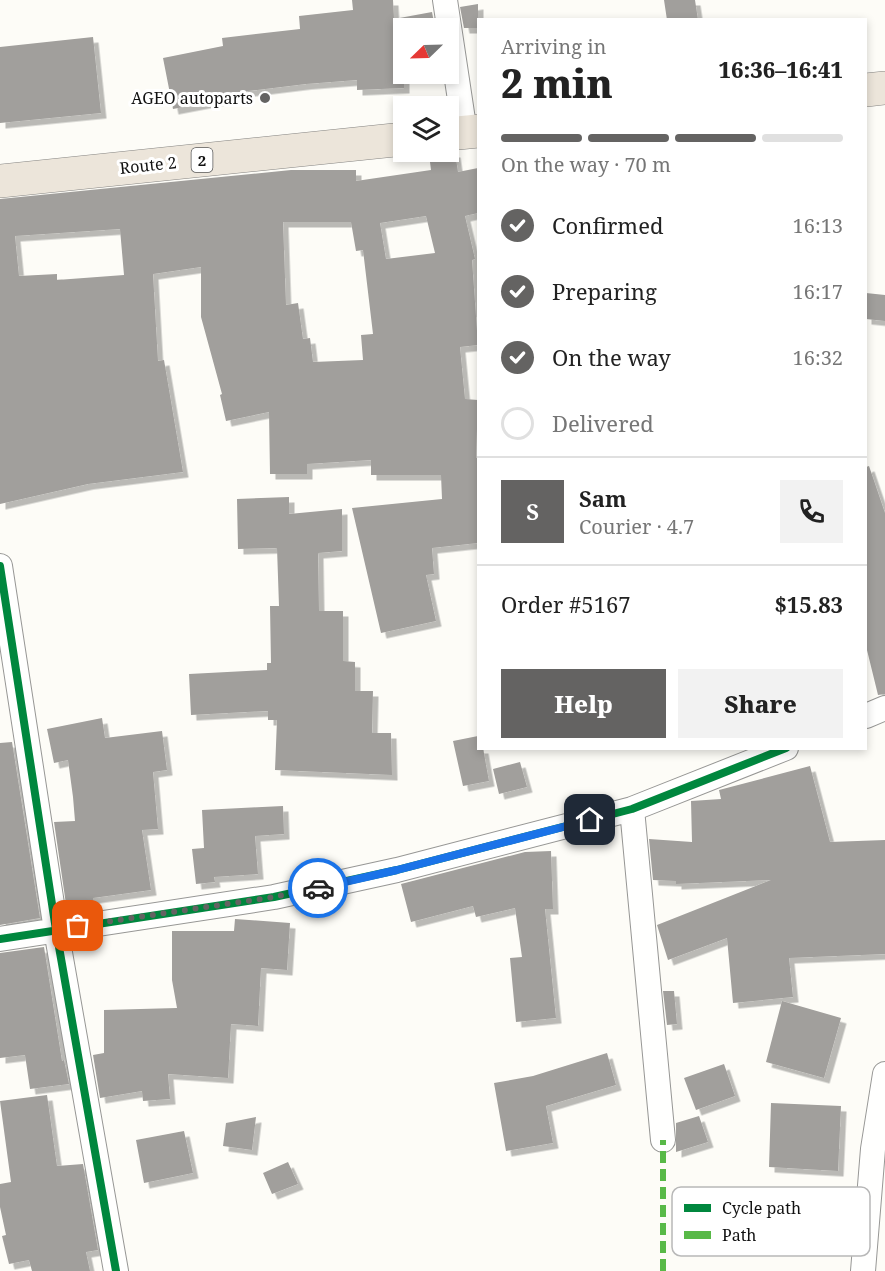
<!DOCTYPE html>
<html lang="en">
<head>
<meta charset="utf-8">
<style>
  body { margin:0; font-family:"Noto Serif",serif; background:#f2f2f2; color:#222; height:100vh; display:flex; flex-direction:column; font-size:22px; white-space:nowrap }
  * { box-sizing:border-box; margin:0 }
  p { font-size:20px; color:#767676 }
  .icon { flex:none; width:33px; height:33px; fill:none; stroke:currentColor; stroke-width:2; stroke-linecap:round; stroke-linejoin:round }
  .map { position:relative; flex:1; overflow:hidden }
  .drawer { position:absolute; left:477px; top:18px; width:390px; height:732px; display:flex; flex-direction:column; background:#fff; border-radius:0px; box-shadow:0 3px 9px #0003 }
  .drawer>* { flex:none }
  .needle { width:39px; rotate:247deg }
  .buttons { position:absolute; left:393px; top:18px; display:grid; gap:12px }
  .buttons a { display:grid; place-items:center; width:66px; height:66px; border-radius:0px; background:#fff; box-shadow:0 3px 9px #0003; font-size:30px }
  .pin { position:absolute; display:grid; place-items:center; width:51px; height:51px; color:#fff; margin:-26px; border-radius:12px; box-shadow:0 3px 9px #0006 }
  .courier { position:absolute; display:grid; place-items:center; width:60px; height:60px; margin:-30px; border:4px solid #1a73e8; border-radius:50%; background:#fff; color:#222; box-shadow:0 2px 8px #0007 }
  .overview em { font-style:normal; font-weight:800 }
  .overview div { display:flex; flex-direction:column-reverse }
  .overview { display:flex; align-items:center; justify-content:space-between; height:102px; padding:0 24px }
  h1 { font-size:39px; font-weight:800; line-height:45px }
  .bar { display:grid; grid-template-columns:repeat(4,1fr); gap:9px 6px; align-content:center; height:72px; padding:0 24px }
  .bar i { height:8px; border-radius:4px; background:#e0e0e0 }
  .bar .active { background:#646362 }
  .bar p { grid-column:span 4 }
  .line { display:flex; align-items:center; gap:15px; padding:0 24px; border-top:2px solid #e0e0e0 }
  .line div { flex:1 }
  .round { display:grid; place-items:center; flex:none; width:63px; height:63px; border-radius:0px; background:#f2f2f2 }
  ol { padding:0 24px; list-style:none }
  li { display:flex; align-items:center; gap:18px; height:66px }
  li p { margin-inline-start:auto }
  li .icon { padding:6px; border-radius:50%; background:#646362; color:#fff; stroke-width:4 }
  li:last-child { color:#767676 }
  li i { width:33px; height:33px; border:3px solid #e0e0e0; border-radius:50% }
  .button { display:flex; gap:12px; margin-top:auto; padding:12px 24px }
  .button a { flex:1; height:69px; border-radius:0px; background:#646362; color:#fff; font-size:24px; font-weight:800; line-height:69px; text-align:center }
  .button a+a { background:#f2f2f2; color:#222 }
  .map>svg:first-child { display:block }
  .building { fill:#a19f9c; fill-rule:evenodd; filter:url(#shadow) }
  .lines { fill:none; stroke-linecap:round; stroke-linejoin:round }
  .minor-casing { stroke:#979795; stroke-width:26 }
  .trunk-casing { stroke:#858482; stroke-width:34 }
  .minor { stroke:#fffffe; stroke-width:24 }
  .trunk { stroke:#ece5da; stroke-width:33 }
  .quiet { stroke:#58b947; stroke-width:6; stroke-dasharray:12 6; stroke-linecap:butt }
  .cycleway-casing { stroke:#fff; stroke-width:11 }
  .cycleway { stroke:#00873e; stroke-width:8 }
  .done { stroke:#646362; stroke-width:6; stroke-dasharray:0 10.8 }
  .route { stroke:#1a73e8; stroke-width:8 }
  .poi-dot { fill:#646362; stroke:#fff; stroke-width:2 }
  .labels { text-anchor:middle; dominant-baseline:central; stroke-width:6; stroke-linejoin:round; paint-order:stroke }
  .shield { fill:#fff; stroke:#585858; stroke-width:1.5 }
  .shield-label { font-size:15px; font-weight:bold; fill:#111 }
  .poi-label { font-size:16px; fill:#111; stroke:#fff; text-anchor:end }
  .street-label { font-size:16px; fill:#111; stroke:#fff }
  .key { fill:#fff; stroke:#b8b8b8; stroke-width:1.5 }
  .key-label { font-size:16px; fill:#111 }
</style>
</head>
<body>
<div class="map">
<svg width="885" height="1271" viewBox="0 0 885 1271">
  <defs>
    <filter id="shadow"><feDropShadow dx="5.5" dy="5.5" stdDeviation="0" flood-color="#0004"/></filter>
  </defs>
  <rect width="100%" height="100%" fill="#fdfcf7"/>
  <path class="building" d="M352,0H393L394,19L432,12L435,28H404V88L357,90V80L306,84L224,94L225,99L173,109L163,58L223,46L222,38L300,29L299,16L353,10Z
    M664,0H695L698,20H667Z
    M478,4V28H464L460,7Z
    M93,37L101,113L0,123V47Z
    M442,152H455L458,172L478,168V213L465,216L475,259L472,260L478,345L460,347L465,399L478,400L476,458H478V543L432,548L434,574L426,575L436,621L381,633L352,508L442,499L441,475H371V460L307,464V474H270L269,412L226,421L220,395L222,394L201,317V267L153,274L158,361L164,360L183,472L88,484L0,504V199L291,170H356V181L431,170L429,154ZM426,216L435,253L386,259L380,223ZM283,222H351L356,251L363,250L373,334L361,335L363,360L313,362L310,338L303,339L298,303L286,305ZM120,229L124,275L57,280V274L19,276L15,236Z
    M866,293L885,295V321L866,319Z
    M869,466L885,513V694L878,695L866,646V467Z
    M289,497V514L342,509V551L318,553L319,611H343V661L355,662V691H373L372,733H391L392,775L275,770L277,720H268V711L191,715L189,674L267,670V663H271L270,606H279L277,548L238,549L237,499Z
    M102,718L105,738L162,731L167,770L153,772L158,829L142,830L151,890L93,898V909L67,911L54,822L75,821L73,797L68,760L54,763L47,729Z
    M478,736V748H483L489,781L463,786L453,741Z
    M12,742L40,918L0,925V743Z
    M520,762L527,787L499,794L493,769Z
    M810,766L830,842L885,840V954L789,958L793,997L733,1003L727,938L668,960L657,925L771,880L676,884V881L653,880L649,839L692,842L691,801L721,799L719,790Z
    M283,806L284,834L255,836L258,874L214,877L215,882L196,884L192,849L204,848L202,810Z
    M551,851L553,909H545L556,1018L516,1022L510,958L522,957L515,908L476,917L473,906L411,922L401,884L525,852Z
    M235,919L290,923L287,970L261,968L258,1026L231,1024L228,1078L168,1074L170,1099L143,1101L142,1091L100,1098L93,1055L104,1053V1010L177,1008L172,980V931H234Z
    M44,947L62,1061L64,1060L69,1084L30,1089L25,1055L0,1058V953Z
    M663,991H674L677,1024L667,1025Z
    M782,1001L841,1018L824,1078L766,1062Z
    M607,1053L616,1085L546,1106L553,1143L506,1151L494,1083L533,1076Z
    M724,1064L735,1096L696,1110L684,1078Z
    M47,1095L57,1166L83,1164L98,1250L86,1252L90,1271H32L29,1260L9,1264L2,1236L6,1235L0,1207V1184L11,1182L0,1101Z
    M771,1103L841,1106L838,1171L769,1167Z
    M699,1116L708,1142L676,1152V1123Z
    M256,1117L252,1150L223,1146L226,1123Z
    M184,1131L193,1173L144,1183L136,1140Z
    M288,1162L298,1184L272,1194L263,1173Z"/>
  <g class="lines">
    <g class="minor-casing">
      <path id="minor" d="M445,0L465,133
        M0,566L56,930L116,1271
        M866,716L885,708
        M632,809L663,1140
        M0,939L274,897L397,870L632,809L786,748
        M863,1271L873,1149L885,1074"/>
    </g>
    <g class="trunk-casing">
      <path id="trunk" d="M866,90L885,88
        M448,134L478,131
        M0,181L404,139"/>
    </g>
    <use href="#minor" class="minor"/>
    <use href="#trunk" class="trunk"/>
    <path class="quiet" d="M663,1271V1140"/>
    <g class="cycleway-casing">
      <path id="cycleway" d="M0,566L56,930L116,1271
        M0,939L274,897L397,870L632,809L786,748"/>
    </g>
    <use href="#cycleway" class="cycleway"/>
  </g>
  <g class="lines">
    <path class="done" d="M78,926L274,897L318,888"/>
    <path class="route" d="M318,888L397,870L590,820"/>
  </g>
  <circle class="poi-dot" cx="265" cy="98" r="6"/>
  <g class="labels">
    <rect class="shield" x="191.5" y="148" width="21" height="24" rx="4.5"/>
    <g class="shield-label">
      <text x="202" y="160">2</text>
    </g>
    <g class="poi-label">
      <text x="253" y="98">AGEO autoparts</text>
    </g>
    <g class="street-label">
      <text transform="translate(148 165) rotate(-6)">Route 2</text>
    </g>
  </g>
  <rect x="672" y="1187" width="198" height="69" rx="9" class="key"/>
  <rect x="684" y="1204" width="27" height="8" fill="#00873e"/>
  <rect x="684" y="1231" width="27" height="8" fill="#58b947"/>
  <g class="key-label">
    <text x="722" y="1214">Cycle path</text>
    <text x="722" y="1241">Path</text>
  </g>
</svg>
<div class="buttons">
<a><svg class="needle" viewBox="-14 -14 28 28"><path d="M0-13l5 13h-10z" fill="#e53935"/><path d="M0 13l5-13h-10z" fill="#767676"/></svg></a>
<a><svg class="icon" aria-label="layers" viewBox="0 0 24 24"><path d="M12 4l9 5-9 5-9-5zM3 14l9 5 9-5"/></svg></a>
</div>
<div class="pin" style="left:78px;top:926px;background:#ea580c"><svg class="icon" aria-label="bag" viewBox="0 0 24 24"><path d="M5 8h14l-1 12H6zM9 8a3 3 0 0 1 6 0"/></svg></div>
<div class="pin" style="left:590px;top:820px;background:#1f2937"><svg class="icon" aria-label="home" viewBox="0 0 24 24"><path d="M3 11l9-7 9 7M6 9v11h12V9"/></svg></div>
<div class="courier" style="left:318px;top:888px"><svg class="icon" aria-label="car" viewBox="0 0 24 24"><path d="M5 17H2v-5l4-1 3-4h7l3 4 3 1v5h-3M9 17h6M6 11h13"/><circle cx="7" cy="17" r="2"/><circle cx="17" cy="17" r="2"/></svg></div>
<section class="drawer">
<div class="overview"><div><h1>2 min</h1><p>Arriving in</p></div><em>16:36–16:41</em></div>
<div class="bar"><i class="active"></i><i class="active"></i><i class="active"></i><i></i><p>On the way · 70 m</p></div>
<ol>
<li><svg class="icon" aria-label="check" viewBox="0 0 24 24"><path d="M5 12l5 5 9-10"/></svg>Confirmed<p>16:13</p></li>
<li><svg class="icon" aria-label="check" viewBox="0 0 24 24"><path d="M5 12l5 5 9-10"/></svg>Preparing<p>16:17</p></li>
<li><svg class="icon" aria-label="check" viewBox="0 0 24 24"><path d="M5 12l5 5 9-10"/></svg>On the way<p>16:32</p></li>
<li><i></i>Delivered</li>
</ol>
<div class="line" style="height:108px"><b class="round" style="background:#646362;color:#fff">S</b><div><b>Sam</b><p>Courier · 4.7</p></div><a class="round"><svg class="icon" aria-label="phone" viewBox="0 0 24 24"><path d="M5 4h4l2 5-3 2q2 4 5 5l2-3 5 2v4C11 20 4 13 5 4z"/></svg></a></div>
<div class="line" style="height:78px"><div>Order #5167</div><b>$15.83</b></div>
<div class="button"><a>Help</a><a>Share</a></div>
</section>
</div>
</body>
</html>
